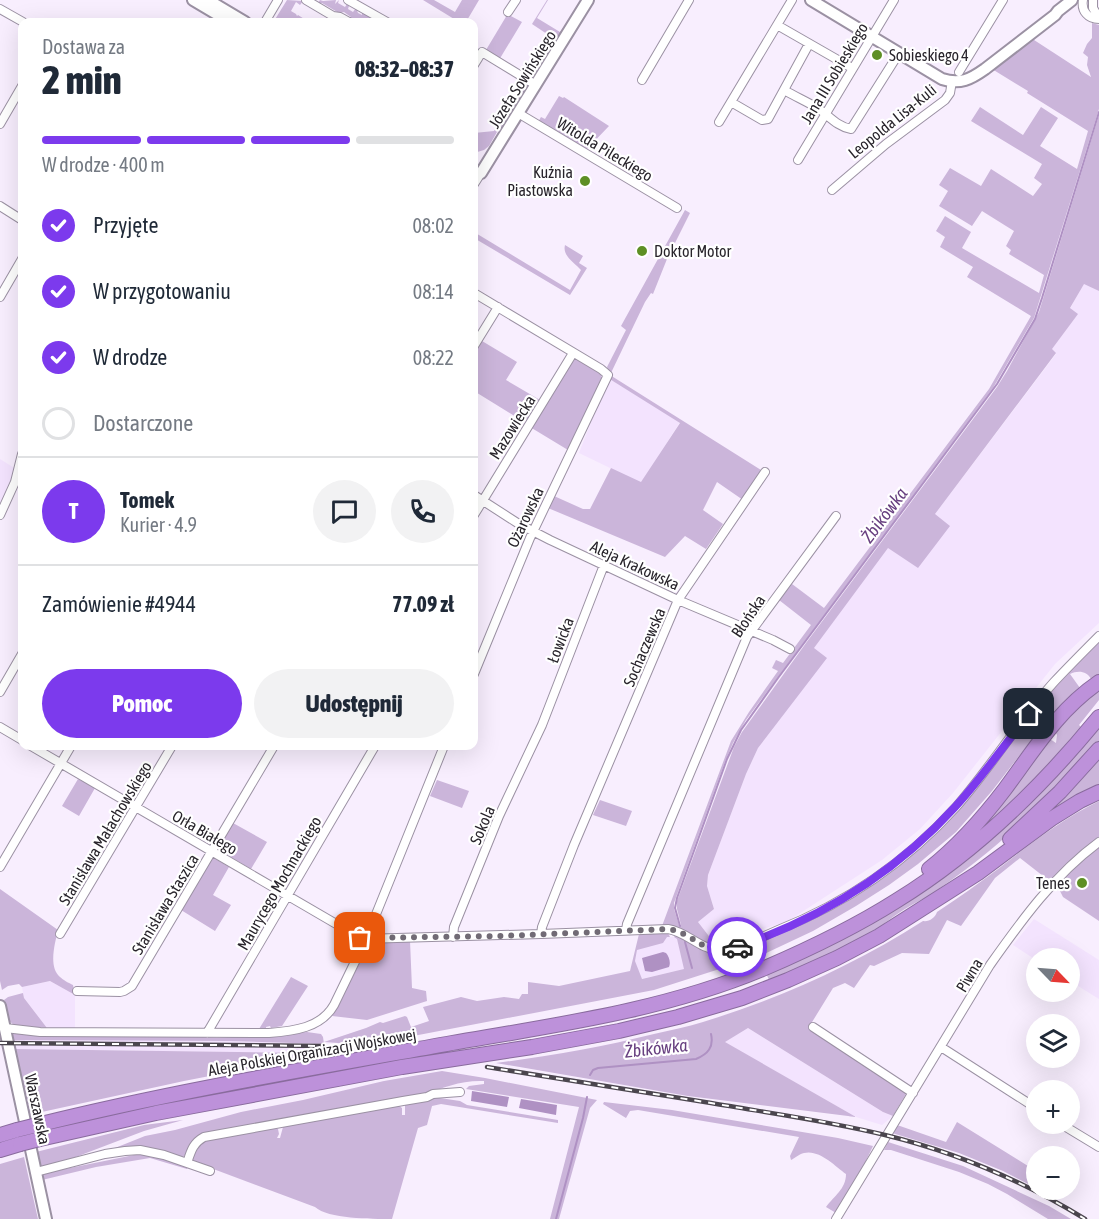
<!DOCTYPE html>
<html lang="pl">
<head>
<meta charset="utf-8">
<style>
  body { margin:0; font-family:"Asap Condensed",sans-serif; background:#f2f2f3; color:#1f2937; height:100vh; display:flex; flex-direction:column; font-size:22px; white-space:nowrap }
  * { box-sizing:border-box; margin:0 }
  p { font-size:20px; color:#747a83 }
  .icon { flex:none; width:33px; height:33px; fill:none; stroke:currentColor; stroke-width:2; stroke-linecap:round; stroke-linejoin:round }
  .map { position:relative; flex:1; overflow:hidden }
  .panel { position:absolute; left:18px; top:18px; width:460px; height:732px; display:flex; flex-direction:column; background:#fff; border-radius:12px; box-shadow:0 6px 24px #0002 }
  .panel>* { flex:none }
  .needle { width:39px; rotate:115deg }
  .tools { position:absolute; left:1026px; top:948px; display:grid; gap:12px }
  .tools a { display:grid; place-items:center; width:54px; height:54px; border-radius:50%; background:#fff; box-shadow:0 6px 24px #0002; font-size:30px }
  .pin { position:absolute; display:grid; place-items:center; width:51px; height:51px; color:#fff; margin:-26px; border-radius:12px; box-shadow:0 3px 9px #0006 }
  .courier { position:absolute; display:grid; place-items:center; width:60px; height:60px; margin:-30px; border:4px solid #7c3aed; border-radius:50%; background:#fff; color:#222; box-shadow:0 2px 8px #0007 }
  .headline em { font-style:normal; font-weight:800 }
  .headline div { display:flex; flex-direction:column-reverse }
  .headline { display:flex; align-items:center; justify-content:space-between; height:102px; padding:0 24px }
  h1 { font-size:39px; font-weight:800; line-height:45px }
  .bar { display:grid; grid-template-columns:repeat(4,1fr); gap:9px 6px; align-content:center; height:72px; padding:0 24px }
  .bar i { height:8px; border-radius:4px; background:#e0e1e3 }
  .bar .active { background:#7c3aed }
  .bar p { grid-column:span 4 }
  .line { display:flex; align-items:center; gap:15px; padding:0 24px; border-top:2px solid #e0e1e3 }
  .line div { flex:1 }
  .round { display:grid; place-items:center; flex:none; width:63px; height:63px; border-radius:32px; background:#f2f2f3 }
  ol { padding:0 24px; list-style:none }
  li { display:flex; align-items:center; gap:18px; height:66px }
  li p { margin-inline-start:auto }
  li .icon { padding:6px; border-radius:50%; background:#7c3aed; color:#fff; stroke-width:4 }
  li:last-child { color:#747a83 }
  li i { width:33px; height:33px; border:3px solid #e0e1e3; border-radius:50% }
  .action { display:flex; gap:12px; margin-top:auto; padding:12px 24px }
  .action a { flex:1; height:69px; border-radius:36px; background:#7c3aed; color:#fff; font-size:24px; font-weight:800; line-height:69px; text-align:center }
  .action a+a { background:#f2f2f3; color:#1f2937 }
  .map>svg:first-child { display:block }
  .built { fill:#f3e3fe }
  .green { fill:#cbb5da }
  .water { fill:#af91c3 }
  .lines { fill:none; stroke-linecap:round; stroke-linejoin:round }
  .stream { stroke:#af91c3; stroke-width:2 }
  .street-casing { stroke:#9b91a3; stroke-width:10 }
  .secondary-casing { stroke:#9b91a3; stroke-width:14 }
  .highway-casing { stroke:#896b9d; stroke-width:16 }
  .street { stroke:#fff; stroke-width:8 }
  .secondary { stroke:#fff; stroke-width:10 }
  .highway { stroke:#bd91da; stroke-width:14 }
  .rail-casing { stroke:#4b464e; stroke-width:4.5 }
  .rail { stroke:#fff; stroke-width:2; stroke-dasharray:7; stroke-linecap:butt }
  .highway-bridge-casing { stroke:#896b9d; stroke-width:16; stroke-linecap:butt }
  .highway-bridge { stroke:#bd91da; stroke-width:14 }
  .done { stroke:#716b75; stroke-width:6; stroke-dasharray:0 10.8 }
  .route { stroke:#7c3aed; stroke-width:8 }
  .poi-dot { fill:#5e8f25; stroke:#fff; stroke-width:2 }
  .labels { text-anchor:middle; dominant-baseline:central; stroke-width:4.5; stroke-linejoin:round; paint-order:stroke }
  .poi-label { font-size:16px; fill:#28242b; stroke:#fff; text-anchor:start }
  .street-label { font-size:16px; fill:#28242b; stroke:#fff }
  .water-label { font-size:18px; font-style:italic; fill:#684080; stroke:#fff }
</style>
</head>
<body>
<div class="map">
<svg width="1099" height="1219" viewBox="0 0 1099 1219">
  <rect width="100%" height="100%" fill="#f8eefe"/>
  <path class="built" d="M1084,283L1099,291V623L1055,664L953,793L920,829L882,860L788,921L715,944L698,922L714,909L707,886L708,875L746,774L758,748L826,658L813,649L888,547L935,514L1056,354L1051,350L1077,315L1070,309Z
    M608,378L680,422L641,483L579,453Z
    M0,459L16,469L12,482L2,503L0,502Z
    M1034,919L1099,960V999L1070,981V958H1036V960L1013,945Z
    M667,937H674L677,939L685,969L641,979L635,961L637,949Z
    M50,981L75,995V1028H47L24,998L22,987Z
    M748,1028L883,1112L893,1116L882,1125L856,1117L724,1042Z
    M11,1040L230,1041L324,1044L323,1053L14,1049Z"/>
  <path class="green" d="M287,0L303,1L300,5L296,2L291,11L296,14L297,16L298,15L309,22H275L274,21Z
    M320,0L323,1L336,0L335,4L339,0L338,3L345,7L347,4L349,6L348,9L353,12L356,8L358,13L362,15V12L372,17L374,22H353L347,19L351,17L344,12L339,13L322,3L317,4Z
    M423,0H434L455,12L462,0H479L466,22H459Z
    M547,0H548L537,18L560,32L563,28L565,29L554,45L544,57L541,56L538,61L540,63L532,79L529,75L550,40L547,34L532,24Z
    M507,15H509L522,22L499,60L486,50Z
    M1092,23L1099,25V109L1034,318L993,388L746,720L733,743L725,762L674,903V909L679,925H681L677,909V901L734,747L742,732L806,643L997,387L1007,371L1039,312L1099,115V291L1084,284L1070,308L1078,314L1052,349L1056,353L935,514L950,526L918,568L888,548L814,648L827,658L758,748L746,774L708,875L707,886L714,909L698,922L715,944L711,945L678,928L662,926L731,741L749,712L778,671L772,668L776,660L783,663L811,625L779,600L792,584L824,608L989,389L1031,316L967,277L973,267L940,247L945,237L936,231L945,216L971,232L962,248L1039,293L1044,275L1009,254L1011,250L1006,246L1014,231L982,211L972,226L939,206L948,191L939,185L950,168L981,186L991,169L1033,196L1042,184L1034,178L1042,164L971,121L980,107L1023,135L1041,107L1058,118L1040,146L1077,169L1088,131L1027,93L1028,91L992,69L1031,38L1091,77L1087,65L1088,57L1083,53L1087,44L1092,38Z
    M525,81L529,84L515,110L497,132L489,146L484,150L474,153V133L494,131Z
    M559,96L563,98L564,97L609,126L586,150L538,122L541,117L545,119Z
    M685,210L690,213L667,259L653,294L651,293L645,302L610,375L761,470L743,500L717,482L703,510L723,524L706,549L685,536L665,557L548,508L554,496L583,509H590L611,468L641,482L680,423L608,378L610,375L607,367L626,330L621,326Z
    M474,232L570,290L581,270C575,263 562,256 565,245L583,256L579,263L587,268L570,295L474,238Z
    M482,341L517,362L506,380L540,400L526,423L474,391V354Z
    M576,357C586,361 598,368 602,377L568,450L530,427L572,359Z
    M1099,642V674L1091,679C1087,671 1078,670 1070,674L1080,688L1072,694L1047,720L992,791L956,832L918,864L889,885L856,906L813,931L760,956L654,990L366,1045L324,1042L366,1028L380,1022L383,1023L405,1016L407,1017L411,1027L429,1021L423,1007L461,997L477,1001L504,997L519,999L522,994H528V982L559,986L630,971L639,934L668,933L670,937H667L663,943L637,950L635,961L642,979L684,969L677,939L674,937L676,934C693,942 704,953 724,954L781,934L808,922L841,905L882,878L913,852L1042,700L1067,673Z
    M1099,690V700L1079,725L1082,728L1014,800L969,841L1047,737L1056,743L1057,735L1055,731L1085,700Z
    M1099,724V742C1050,800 993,853 930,895C924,899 916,902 910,906C895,914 883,926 868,934C836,952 802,966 769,980L766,973L898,905Z
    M1099,761V788L1043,818L1069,793Z
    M78,779L95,788L79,816L62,806Z
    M437,780L469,791L462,808L430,796Z
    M600,800L632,811L626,826L593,815Z
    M1099,801V839L1052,883L1020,858L995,878L961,926L947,920L929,954L902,953L874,966L870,965L854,988L845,983L833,988L809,1027L907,1092L893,1116L883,1112L748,1028L725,1042L856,1117L688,1096L496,1063C549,1056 602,1047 654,1034C670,1030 687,1027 703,1022C781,998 854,965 923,921C929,922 935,918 937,912C958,898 978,884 998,869C1030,844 1062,819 1099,801Z
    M233,823L267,842L251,869L217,849Z
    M1099,847V921L1063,897L1058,887C1065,874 1087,856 1099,847Z
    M212,857L229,867L213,895L231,905L215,931L181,910Z
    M0,889L58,930C55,943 48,967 60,977C63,980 69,983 73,985L75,995L50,981L22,987L19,984L8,986L2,990L0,981Z
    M410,941L412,988L426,991L427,1001L367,1020L332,1016L370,943Z
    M291,977L308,986L282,1026L271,1028L270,1026L266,1027V1028L259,1029Z
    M23,993L24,998L47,1028L14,1025L8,1020L4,1000L8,997Z
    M14,1032L162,1035C180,1038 199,1036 217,1038L307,1032L321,1034L323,1037L324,1044L230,1041L11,1040L10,1036Z
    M14,1049L313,1053V1056L184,1081L28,1115Z
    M442,1071L485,1078L597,1100L590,1108L559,1219H550L579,1107L466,1089L469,1086L484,1084V1081C462,1080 443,1087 423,1096L195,1139C190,1144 188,1153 183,1157L154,1149L133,1148L100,1154L145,1136L175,1130L241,1112L303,1100L384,1081Z
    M433,1097L460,1101L467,1105L558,1120V1123L441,1104L432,1106L427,1125L418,1128L392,1219C371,1219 328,1219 315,1207L192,1161C192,1151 198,1145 206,1139L274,1127L278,1129L279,1134L277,1138H280L283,1127L286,1124L398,1105L402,1108V1115H405V1104Z
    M604,1102L672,1110L838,1138L873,1146L861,1171L836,1213L826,1207C834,1196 846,1189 846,1174C835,1166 819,1149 804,1153C799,1154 795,1158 791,1160L790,1156L799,1137L638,1110L630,1111L626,1118L603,1104Z
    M183,1120L144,1131L60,1163L45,1167L41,1166L36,1152L144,1125Z
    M957,1122L1036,1171V1188L1003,1171L959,1153L892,1133L896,1125L900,1126L946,1142Z
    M888,1142L963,1166L1049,1206L1071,1219H1048L1007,1194L988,1184L959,1172L891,1150H884Z
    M134,1155H148L188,1166L187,1169L150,1158L96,1167L42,1180V1177L45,1173Z
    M24,1157L38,1219H0V1164Z"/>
  <path class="water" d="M663,952L666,953C669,956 671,963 669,967L652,972L645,971L642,958Z
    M472,1091L509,1097L507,1107L471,1101Z
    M521,1099L557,1105L556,1115L519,1108Z"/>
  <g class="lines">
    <path class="stream" d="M680,926L675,908L677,898L727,759L741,730L778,678L997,384L1035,319L1042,298L1099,112
      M685,942L692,968
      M590,1075L593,1070L598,1068L696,1059C708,1054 714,1047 711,1034
      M556,1219L583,1118L587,1097"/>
    <g class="street-casing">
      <path id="street" d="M306,0L333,16L340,17L349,22
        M348,0L387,22
        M1083,0C1081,11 1088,19 1099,19
        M1093,0V8L1099,18
        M0,9L23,22
        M508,12L516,0
        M265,22L278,0
        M777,25L852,68
        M474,65L482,52L536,85
        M959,72L1003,0
        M642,80L689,0
        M784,90C796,97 808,102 819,109C829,116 838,127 851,129L899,53
        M731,102L762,120L768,119L809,44
        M518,113L677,208
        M719,122L792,0
        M0,124L22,86
        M798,160L894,0
        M474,184L481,173
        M832,190L886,144L945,100L950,93L952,81
        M0,206L22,220
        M474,293L601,369L608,375L530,538L474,674
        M0,297L22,259
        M474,346L498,307
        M474,495L519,524L550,540L678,600L773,640L790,649
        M0,515L15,482L22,454
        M474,515L573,353
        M0,692L22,654
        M0,727L22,740
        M31,746L362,939L541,934L668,929C687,932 700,949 718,950C736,951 761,937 778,930C846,903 907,861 956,807C991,767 1019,721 1054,682C1069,666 1084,651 1099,636
        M0,867L71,746
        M626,930L627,924L747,637L836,516
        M60,934L172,746
        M541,934L542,927L574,845L678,600L765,472
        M453,937L454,927L499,816L542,725L604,565
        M77,991L120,992L124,991L132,986L274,746
        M813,1027L913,1093
        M5,1028L40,1032L269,1033C294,1031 321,1028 334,1005L366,939L444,746
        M207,1033L375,746
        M941,1047L1036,1108
        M1061,1124L1099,1147
        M187,1163C191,1151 193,1143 204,1137L403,1101L427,1097L433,1094L460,1092
        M36,1172L105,1154L125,1151L140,1150L164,1155L210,1171
        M836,1219L990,965C1021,921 1055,874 1099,842"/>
    </g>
    <g class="secondary-casing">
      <path id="secondary" d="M193,0L230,22
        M208,0L245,22
        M811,0L942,79C960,85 971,79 985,69L1055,15L1058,11L1072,0
        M481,173L588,0
        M0,1006L46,1219"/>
    </g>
    <g class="highway-casing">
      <path id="highway" d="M1010,839L1060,792L1099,749
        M929,869C958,846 983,818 1005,789C1034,750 1058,710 1099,682
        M37,1125C174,1091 313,1068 452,1043C557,1025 666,1010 765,968C809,949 855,927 896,901C974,853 1041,788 1099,717
        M0,1135L17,1130
        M40,1139L156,1113L402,1067L532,1047L619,1031L678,1017L742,998L788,980L837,958L879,936L978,873L1051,819L1080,801L1099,792
        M0,1150L20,1144"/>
    </g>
    <use href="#street" class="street"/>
    <use href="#secondary" class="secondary"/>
    <use href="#highway" class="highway"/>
    <g class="rail-casing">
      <path id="rail" d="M0,1043L324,1046
        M487,1067C561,1079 636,1091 711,1103C769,1113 828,1121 885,1135C955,1152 1023,1181 1085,1219"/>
    </g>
    <use href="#rail" class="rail"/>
    <g class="highway-bridge-casing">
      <path id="highway-bridge" d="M17,1130L37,1125
        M20,1144L40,1139"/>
    </g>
    <use href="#highway-bridge" class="highway-bridge"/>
  </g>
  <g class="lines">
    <path class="done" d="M360,938L502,936L668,929C698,934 701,957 737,947"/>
    <path class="route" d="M737,947C820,919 895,873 955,807C981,779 1005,744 1029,714"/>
  </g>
  <g class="poi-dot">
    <circle cx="877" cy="55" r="6"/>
    <circle cx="585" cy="181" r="6"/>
    <circle cx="642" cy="251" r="6"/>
    <circle cx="1082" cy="883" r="6"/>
  </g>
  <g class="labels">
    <g class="poi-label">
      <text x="889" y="55">Sobieskiego 4</text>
      <text x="573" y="172" text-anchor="end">Kuźnia<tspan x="573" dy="18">Piastowska</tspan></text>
      <text x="654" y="251">Doktor Motor</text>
      <text x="1070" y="883" text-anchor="end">Tenes</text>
    </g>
    <g class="street-label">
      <text transform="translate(834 73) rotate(-59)">Jana III Sobieskiego</text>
      <text transform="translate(522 79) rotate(-58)">Józefa Sowińskiego</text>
      <text transform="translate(892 121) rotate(-39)">Leopolda Lisa-Kuli</text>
      <text transform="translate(605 149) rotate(31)">Witolda Pileckiego</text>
      <text transform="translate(512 427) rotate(-58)">Mazowiecka</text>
      <text transform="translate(525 517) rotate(-65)">Ożarowska</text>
      <text transform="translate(635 565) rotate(25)">Aleja Krakowska</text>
      <text transform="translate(748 616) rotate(-56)">Błońska</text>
      <text transform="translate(560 640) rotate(-69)">Łowicka</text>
      <text transform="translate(644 647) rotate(-67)">Sochaczewska</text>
      <text transform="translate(482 825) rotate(-67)">Sokola</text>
      <text transform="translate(205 832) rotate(30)">Orła Białego</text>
      <text transform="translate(105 833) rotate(-59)">Stanisława Małachowskiego</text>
      <text transform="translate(279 883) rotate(-60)">Maurycego Mochnackiego</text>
      <text transform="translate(165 904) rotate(-59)">Stanisława Staszica</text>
      <text transform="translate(969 975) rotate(-59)">Piwna</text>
      <text transform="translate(312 1052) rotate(-10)">Aleja Polskiej Organizacji Wojskowej</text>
      <text transform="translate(38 1109) rotate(78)">Warszawska</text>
    </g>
    <g class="water-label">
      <text transform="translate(884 515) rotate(-53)">Żbikówka</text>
      <text transform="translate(656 1048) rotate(-6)">Żbikówka</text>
    </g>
  </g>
</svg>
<div class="tools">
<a><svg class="needle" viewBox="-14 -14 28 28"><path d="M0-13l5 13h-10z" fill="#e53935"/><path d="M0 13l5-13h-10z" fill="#747a83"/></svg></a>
<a><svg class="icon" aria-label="layers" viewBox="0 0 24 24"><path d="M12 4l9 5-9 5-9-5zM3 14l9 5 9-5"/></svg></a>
<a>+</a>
<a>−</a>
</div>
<div class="pin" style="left:360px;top:938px;background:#ea580c"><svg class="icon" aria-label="bag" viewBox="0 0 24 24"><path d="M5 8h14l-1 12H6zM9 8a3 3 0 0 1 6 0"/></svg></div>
<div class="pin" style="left:1029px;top:714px;background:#1f2937"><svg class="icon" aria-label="home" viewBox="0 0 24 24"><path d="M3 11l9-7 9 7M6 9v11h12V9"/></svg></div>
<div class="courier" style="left:737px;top:947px"><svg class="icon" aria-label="car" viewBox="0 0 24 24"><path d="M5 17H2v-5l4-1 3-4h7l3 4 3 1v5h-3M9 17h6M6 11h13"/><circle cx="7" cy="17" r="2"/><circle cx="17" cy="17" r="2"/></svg></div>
<section class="panel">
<div class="headline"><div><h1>2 min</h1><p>Dostawa za</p></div><em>08:32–08:37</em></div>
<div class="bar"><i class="active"></i><i class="active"></i><i class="active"></i><i></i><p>W drodze · 400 m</p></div>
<ol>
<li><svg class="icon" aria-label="check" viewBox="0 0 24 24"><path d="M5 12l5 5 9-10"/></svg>Przyjęte<p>08:02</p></li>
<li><svg class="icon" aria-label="check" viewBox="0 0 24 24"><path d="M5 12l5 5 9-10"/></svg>W przygotowaniu<p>08:14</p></li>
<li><svg class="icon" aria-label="check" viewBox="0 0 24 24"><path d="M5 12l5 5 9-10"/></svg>W drodze<p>08:22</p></li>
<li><i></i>Dostarczone</li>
</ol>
<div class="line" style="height:108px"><b class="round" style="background:#7c3aed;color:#fff">T</b><div><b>Tomek</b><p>Kurier · 4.9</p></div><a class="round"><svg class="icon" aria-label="chat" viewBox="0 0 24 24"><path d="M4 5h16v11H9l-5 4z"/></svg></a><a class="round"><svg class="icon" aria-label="phone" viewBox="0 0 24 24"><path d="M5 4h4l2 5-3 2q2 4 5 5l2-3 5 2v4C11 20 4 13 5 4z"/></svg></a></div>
<div class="line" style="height:78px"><div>Zamówienie #4944</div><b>77.09 zł</b></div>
<div class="action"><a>Pomoc</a><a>Udostępnij</a></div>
</section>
</div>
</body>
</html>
